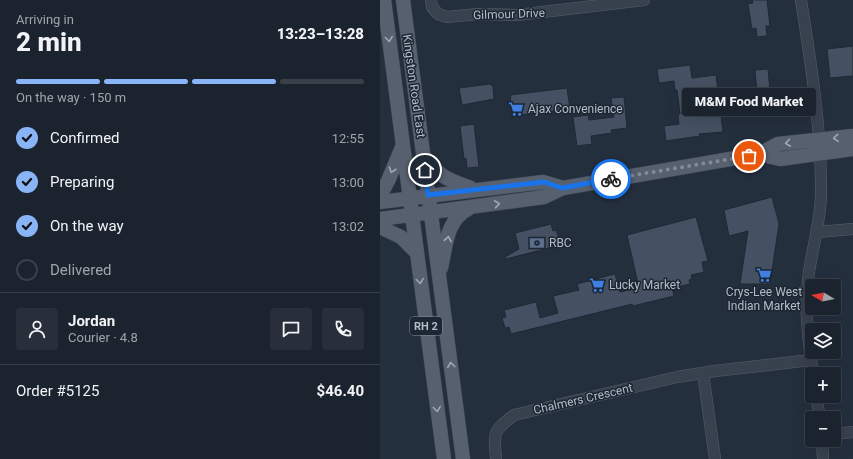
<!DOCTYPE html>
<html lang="en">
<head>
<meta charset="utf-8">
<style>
  body { margin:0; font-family:Roboto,sans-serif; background:#282f3a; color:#f1f3f6; height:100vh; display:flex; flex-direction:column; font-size:15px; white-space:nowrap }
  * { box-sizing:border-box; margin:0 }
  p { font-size:13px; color:#a0a4aa }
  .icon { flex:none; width:22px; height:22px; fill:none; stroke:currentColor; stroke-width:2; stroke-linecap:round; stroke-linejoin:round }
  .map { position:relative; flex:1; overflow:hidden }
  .details { display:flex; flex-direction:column; background:#1b232e; width:380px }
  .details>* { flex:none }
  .needle { width:26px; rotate:280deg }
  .controls { position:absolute; left:425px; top:279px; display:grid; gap:8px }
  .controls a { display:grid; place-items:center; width:36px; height:36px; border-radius:4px; background:#1b232e; box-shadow:0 4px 16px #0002,0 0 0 1px #39404a; font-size:20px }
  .pin { position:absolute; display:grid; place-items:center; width:34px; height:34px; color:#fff; margin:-17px; border:2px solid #fff; border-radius:50%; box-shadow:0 1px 4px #0007 }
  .courier { position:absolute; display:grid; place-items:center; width:40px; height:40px; margin:-20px; border:3px solid #1a73e8; border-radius:50%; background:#fff; color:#222; box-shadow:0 1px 5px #0007 }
  .bubble { position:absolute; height:28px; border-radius:4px; background:#1b232e; box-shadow:0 4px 16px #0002,0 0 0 1px #39404a; font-size:13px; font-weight:800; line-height:28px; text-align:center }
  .summary em { font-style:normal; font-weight:800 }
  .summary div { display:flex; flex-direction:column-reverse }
  .summary { display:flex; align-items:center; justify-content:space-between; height:68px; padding:0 16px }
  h1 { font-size:26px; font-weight:800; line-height:30px }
  .bar { display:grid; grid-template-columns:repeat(4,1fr); gap:6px 4px; align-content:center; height:48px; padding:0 16px }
  .bar i { height:5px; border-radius:3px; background:#39404a }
  .bar .on { background:#8ab4f8 }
  .bar p { grid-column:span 4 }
  .line { display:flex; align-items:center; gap:10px; padding:0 16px; border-top:1px solid #39404a }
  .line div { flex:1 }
  .round { display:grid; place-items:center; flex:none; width:42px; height:42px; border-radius:4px; background:#282f3a }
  ol { padding:0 16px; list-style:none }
  li { display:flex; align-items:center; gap:12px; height:44px }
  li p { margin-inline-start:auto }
  li .icon { padding:4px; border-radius:50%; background:#8ab4f8; color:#111; stroke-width:4 }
  li:last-child { color:#a0a4aa }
  li i { width:22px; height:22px; border:2px solid #39404a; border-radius:50% }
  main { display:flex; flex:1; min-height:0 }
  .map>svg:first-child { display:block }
  .building { fill:#455162; stroke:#1f2835 }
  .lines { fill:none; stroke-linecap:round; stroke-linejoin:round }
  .minor-casing { stroke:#565f6c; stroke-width:12 }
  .major-casing { stroke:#414a57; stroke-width:15 }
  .minor { stroke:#38414e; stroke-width:11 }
  .major { stroke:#56606e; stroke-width:14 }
  .oneway { stroke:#a1aab7 }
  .done { stroke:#828b98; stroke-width:4; stroke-dasharray:0 7.2 }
  .route { stroke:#1a73e8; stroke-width:5 }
  .labels { text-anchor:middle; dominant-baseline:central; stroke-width:3; stroke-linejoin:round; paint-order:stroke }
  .shield { fill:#1d2633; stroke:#878f9c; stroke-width:1 }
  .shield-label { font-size:11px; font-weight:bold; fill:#b4bcc9 }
  .street-label { font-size:12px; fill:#b4bcc9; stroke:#1d2633 }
  .poi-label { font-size:12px; fill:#b4bcc9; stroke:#1d2633; text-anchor:start }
</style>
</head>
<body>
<main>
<section class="details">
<div class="summary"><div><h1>2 min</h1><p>Arriving in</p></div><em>13:23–13:28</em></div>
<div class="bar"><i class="on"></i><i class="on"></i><i class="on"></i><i></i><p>On the way · 150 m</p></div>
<ol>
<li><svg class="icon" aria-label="check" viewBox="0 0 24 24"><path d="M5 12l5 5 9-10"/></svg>Confirmed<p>12:55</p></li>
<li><svg class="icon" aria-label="check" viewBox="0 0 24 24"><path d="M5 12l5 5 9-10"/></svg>Preparing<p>13:00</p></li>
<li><svg class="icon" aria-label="check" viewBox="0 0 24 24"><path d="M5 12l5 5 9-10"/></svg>On the way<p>13:02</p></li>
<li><i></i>Delivered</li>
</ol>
<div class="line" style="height:72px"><a class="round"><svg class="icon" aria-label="person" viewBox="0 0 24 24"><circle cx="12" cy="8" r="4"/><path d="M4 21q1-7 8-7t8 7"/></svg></a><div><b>Jordan</b><p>Courier · 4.8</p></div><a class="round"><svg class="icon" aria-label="chat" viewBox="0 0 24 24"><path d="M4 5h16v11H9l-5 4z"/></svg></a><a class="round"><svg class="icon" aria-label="phone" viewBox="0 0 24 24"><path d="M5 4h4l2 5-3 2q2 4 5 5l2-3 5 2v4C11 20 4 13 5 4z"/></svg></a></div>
<div class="line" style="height:52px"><div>Order #5125</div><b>$46.40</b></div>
</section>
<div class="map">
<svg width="473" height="459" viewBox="0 0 473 459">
  <rect width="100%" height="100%" fill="#242f3e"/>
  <path class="building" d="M372,0H387L390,26H386L387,36L377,37L376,28L372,29L368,4L373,3Z
    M473,46V76L450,78L447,49Z
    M310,65L312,78L336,75L343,132L319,134L320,136L286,141L284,126L299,124L298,114H300L297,90H295L294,81L279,83L277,69Z
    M388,69L391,102L378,103L375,70Z
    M110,84L113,87L114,99L82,105L79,88Z
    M187,88L190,109L133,116L130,95Z
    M244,97L247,128L231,130L232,133L211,136L212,144L197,146L193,117L208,115L209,120L234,117L231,98Z
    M94,124L99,167L87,168L86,158L84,159L80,126Z
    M392,197L399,224L390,284H360L368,231L349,236L344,210Z
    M316,217L328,261L322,262L324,272L311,275L312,279L309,280L310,284L292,288L294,296L253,306L252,304L131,334L129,327L125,328L122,318L126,317L124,310L156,302L160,318L178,313L173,296L199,290L197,284L235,274L240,292L259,288L247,235Z
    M171,224L173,231L176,230L179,239L175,240L177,246L126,259L125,257L139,249L135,233Z"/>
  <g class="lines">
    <g class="minor-casing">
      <path id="minor" d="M51,0L52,7L58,14L67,17L98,14L137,15L264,0
        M421,0C431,63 442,133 441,196C440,225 431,252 428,280C424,312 429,343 433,374
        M437,232L473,229
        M323,373L335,459
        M436,396L440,418
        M454,434L473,432
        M442,440L443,459
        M116,459C114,432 112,432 134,415L297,377L335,371L431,360"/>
    </g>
    <g class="major-casing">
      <path id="major" d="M4,0L64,459
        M23,0L83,459
        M379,154L400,159L473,149
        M44,156C58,177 69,180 91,188
        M0,196L8,181L23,145
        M0,202L163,182L183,188
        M0,219L164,197L183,188L379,154L398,144L473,136
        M0,227L21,237L36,252
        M61,268C66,247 66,220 88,209"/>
    </g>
    <use href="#minor" class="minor"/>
    <use href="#major" class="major"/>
  </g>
  <defs><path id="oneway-chevron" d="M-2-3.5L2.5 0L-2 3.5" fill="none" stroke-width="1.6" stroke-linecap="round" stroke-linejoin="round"/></defs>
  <g class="oneway">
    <use href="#oneway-chevron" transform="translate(9 39) rotate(82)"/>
    <use href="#oneway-chevron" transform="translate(456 138) rotate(175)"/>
    <use href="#oneway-chevron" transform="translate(408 143) rotate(172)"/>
    <use href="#oneway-chevron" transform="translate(12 170) rotate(109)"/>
    <use href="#oneway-chevron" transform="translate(117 204) rotate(-8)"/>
    <use href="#oneway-chevron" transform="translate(68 239) rotate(-80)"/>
    <use href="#oneway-chevron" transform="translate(40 281) rotate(82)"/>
    <use href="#oneway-chevron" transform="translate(71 365) rotate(-97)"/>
    <use href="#oneway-chevron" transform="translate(57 409) rotate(82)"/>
  </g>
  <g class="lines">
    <path class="done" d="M231,179L369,156"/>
    <path class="route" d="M45,170L48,195L164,182L182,188L231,179"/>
  </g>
  <defs>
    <g id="supermarket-bare" transform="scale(1.2)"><path d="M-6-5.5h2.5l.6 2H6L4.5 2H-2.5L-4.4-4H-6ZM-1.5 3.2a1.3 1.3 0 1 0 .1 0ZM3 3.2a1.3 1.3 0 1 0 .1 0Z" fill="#3f7fe0" stroke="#1d2633" stroke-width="2.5" paint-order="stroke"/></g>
    <g id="bank-bare" transform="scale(1.2)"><path d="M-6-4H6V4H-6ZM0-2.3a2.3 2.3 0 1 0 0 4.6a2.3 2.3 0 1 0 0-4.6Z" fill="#5c6f8a" stroke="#1d2633" stroke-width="2.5" paint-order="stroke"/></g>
  </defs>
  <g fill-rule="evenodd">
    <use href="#supermarket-bare" x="136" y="109"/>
    <use href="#bank-bare" x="157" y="243"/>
    <use href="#supermarket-bare" x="384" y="275"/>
    <use href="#supermarket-bare" x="217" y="285"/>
  </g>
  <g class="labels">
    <rect class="shield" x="30" y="317" width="32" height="18" rx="3"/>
    <g class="shield-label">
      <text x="46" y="326">RH 2</text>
    </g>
    <g class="street-label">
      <text transform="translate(129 14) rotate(-2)">Gilmour Drive</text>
      <text transform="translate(34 86) rotate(82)">Kingston Road East</text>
      <text transform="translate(203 399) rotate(-13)">Chalmers Crescent</text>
    </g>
    <g class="poi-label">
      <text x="148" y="109">Ajax Convenience</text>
      <text x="169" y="243">RBC</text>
      <text x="229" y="285">Lucky Market</text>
      <text x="384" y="292" text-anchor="middle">Crys-Lee West<tspan x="384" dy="14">Indian Market</tspan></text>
    </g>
  </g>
</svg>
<div class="controls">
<a><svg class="needle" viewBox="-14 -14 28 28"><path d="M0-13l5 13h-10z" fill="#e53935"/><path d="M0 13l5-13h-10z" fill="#a0a4aa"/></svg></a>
<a><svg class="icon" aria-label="layers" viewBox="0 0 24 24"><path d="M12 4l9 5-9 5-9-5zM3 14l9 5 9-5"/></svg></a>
<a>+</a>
<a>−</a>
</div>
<div class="pin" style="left:369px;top:156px;background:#ea580c"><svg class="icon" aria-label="bag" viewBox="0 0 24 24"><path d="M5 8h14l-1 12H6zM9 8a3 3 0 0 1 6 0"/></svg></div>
<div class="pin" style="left:45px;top:170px;background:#1f2937"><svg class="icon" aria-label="home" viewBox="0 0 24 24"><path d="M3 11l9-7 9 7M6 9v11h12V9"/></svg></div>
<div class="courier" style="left:231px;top:179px"><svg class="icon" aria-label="bike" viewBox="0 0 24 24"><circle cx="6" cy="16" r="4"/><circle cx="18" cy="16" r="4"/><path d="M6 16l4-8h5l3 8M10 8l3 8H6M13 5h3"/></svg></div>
<div class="bubble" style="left:302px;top:88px;width:134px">M&amp;M Food Market</div>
</div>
</main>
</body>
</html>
